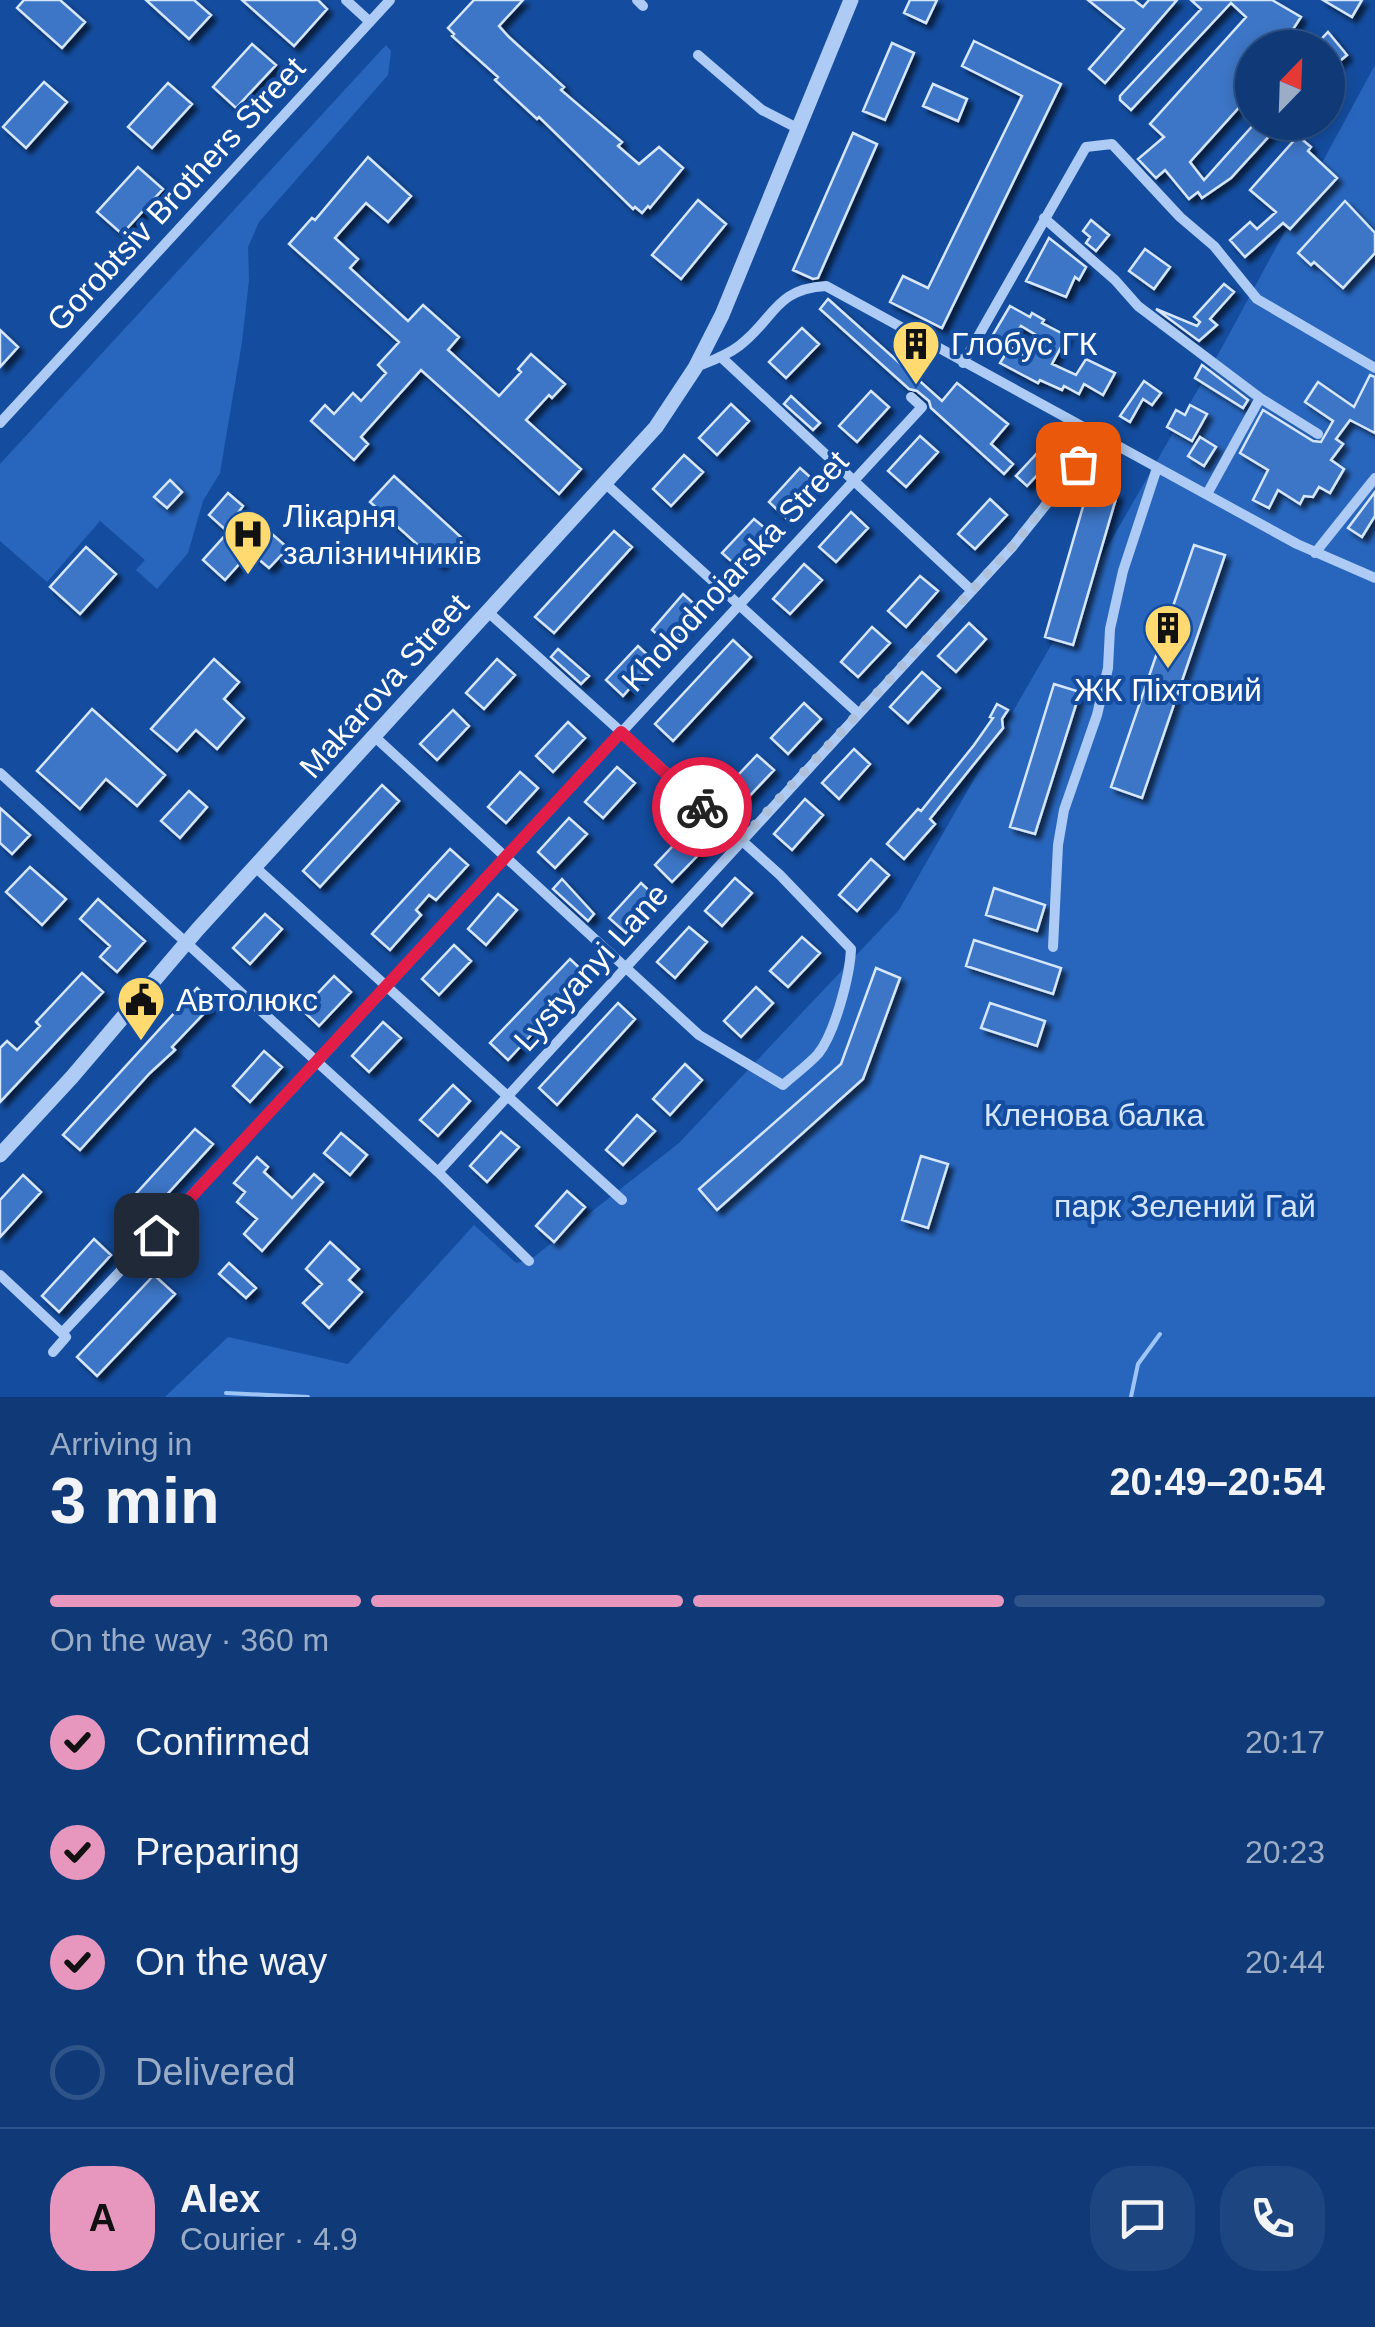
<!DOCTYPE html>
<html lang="en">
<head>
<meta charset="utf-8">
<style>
  body { margin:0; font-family:Helvetica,sans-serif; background:#1d457f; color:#f1f3f6; height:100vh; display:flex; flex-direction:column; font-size:38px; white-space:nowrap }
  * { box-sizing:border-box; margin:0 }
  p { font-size:32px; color:#9badc6 }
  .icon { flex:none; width:55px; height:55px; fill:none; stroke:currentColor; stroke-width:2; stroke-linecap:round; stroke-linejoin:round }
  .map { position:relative; height:1397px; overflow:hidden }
  .side { display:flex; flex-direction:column; background:#0f3a77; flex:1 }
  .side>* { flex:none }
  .needle { width:65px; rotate:23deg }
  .fabs { position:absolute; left:1235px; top:30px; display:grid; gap:20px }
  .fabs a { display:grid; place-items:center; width:110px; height:110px; border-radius:50%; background:#0f3a77; box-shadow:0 5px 15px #0003,0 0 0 2px #2f5489; font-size:50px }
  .pin { position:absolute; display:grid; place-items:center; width:85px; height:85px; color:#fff; margin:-42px; border-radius:20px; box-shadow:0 5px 15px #0006 }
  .courier { position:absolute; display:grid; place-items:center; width:100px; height:100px; margin:-50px; border:8px solid #e11d48; border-radius:50%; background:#fff; color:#222; box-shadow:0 2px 12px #0007 }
  .head em { font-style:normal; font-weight:800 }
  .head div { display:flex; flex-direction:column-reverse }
  .head { display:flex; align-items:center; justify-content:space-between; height:170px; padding:0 50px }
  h1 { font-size:65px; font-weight:800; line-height:75px }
  .bar { display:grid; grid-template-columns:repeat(4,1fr); gap:15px 10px; align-content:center; height:120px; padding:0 50px }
  .bar i { height:12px; border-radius:8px; background:#2f5489 }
  .bar .current { background:#e797bd }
  .bar p { grid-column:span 4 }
  .line { display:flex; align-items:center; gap:25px; padding:0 50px; border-top:2px solid #2f5489 }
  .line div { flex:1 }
  .round { display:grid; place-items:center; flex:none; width:105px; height:105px; border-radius:40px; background:#1d457f }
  ol { padding:0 50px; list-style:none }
  li { display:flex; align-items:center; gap:30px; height:110px }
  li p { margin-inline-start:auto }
  li .icon { padding:10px; border-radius:50%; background:#e797bd; color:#111; stroke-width:4 }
  li:last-child { color:#9badc6 }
  li i { width:55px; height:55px; border:5px solid #2f5489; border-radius:50% }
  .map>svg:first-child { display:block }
  .green { fill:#2866bd }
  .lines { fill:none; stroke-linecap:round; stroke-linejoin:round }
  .stream { stroke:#9fc5f6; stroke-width:4 }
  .building { fill:#3d76c6; stroke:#d5e6fd; stroke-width:2.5; filter:url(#shadow) }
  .minor { stroke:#adcbf4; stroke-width:10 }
  .tertiary { stroke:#adcbf4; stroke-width:15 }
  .done { stroke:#adc1dd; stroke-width:10; stroke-dasharray:0 18 }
  .route { stroke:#e11d48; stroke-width:12 }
  .labels { text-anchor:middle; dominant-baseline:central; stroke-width:8; stroke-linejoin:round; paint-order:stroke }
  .street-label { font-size:32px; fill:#fff; stroke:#144d9f }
  .poi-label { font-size:32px; fill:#fff; stroke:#144d9f; text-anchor:start }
  .park-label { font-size:32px; fill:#d5e6fd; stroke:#144d9f }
</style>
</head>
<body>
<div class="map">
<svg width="1375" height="1397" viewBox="0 0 1375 1397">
  <defs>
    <filter id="shadow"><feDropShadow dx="5" dy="5" stdDeviation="2.5" flood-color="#0009"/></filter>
  </defs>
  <rect width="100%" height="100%" fill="#144d9f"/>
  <path class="green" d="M386,45L391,51L388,75L259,222L248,247L249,280L242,342L220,473L203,501L188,553L157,589L136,570L145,560L100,521L47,582L0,541V464Z
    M1375,65V1397H165L228,1337L348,1364L474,1225L516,1263L530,1260L679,1143L899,910L1220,351Z"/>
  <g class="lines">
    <path class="stream" d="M226,1393L308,1397
      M1131,1397L1138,1364L1160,1334"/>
  </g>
  <path class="building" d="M24,0H60L85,22L62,48L17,8Z
    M146,0H194L211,15L189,39Z
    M242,0H318L327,9L294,46Z
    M474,0H523L499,26L509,37L564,87L561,90L622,142L618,146L639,164L659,147L683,168L650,208L648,206L642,213L635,207L633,209L539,117L537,119L495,80L498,77L452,36L454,34L448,28Z
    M910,0H937L926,23L904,13Z
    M1088,0H1134L1143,7L1149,0H1177L1105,83L1089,69L1124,29Z
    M1191,0H1272L1301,17L1281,48H1252V93L1190,162L1204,180L1256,122H1282L1231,178L1202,198L1198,192L1189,199L1165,170L1156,178L1138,159L1164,137L1150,124L1246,17L1231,3L1131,110L1120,100V96L1201,9Z
    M1323,0H1362L1352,17Z
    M1328,32L1347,55L1328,71V48H1313Z
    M974,41L1061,84L942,328L890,302L903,276L928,288L1022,96L962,66Z
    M892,43L914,53L885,120L863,111Z
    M252,44L276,65L236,108L213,87Z
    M44,82L67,102L26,148L3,127Z
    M168,83L192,104L152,148L128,127Z
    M933,84L967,99L958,121L923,106Z
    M853,133L877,144L818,278L813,279L793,270Z
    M1298,136L1311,147L1308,151L1337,178L1290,229L1283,223L1245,257L1230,240L1250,222L1257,229L1276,212L1250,190Z
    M368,157L411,196L388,222L366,203L335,238L358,259L350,268L408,321L423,305L459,337L448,350L499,396L521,372L518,369L531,354L565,384L552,398L549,395L526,420L581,469L559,494L421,370L361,437L368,444L354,460L311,421L325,405L334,414L353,393L361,401L386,373L378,365L399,342L289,244L312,218L315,220Z
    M138,167L163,189L122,234L97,212Z
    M698,200L726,224L681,279L652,255Z
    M1345,201L1375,233V253L1343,288L1314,262L1311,265L1298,253Z
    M1091,220L1109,235L1096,251L1086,243L1090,237L1083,231Z
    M1049,238L1086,267L1079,280L1075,277L1066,297L1026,281Z
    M1145,249L1170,267L1154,289L1129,271Z
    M1224,284L1234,292L1210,319L1217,325L1199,341L1156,309L1197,326L1200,322L1194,317Z
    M828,299L942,401L957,383L1008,424L991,444L1013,464L1004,474L931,408L929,401L917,391L909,389L820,309Z
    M1010,306L1030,317L1032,313L1044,320L1042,323L1067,336L1052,364L1076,375L1086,359L1115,373L1103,395L1084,384L1079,394L1064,386L1062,390L1040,380L1038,383L1000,363L1010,347L1029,358L1041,338L1021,326L1007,347L991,338Z
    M802,328L819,344L786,378L769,362Z
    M0,330L18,347L0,367Z
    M1202,365L1248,400L1243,408L1195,378Z
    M1370,375L1375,377V433L1350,420L1336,439L1343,444L1331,460L1344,469L1330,493L1319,487L1313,497L1304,496L1300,504L1278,490L1269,508L1253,500L1268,470L1240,453L1263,410L1313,441L1321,442L1333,421L1305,402L1318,382L1354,407Z
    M1144,381L1161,393L1152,405L1143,399L1130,422L1120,416Z
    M871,391L889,407L857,442L839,426Z
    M791,396L820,423L813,430L784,404Z
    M731,404L749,421L717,455L699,438Z
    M1190,405L1207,414L1192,441L1167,427L1176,410L1185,415Z
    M920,436L938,452L906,487L888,471Z
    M1200,437L1216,447L1204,466L1188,456Z
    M1051,438L1062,448L1027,486L1016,476Z
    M684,455L703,472L671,506L653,489Z
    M800,468L818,484L786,518L769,502Z
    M394,476L463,539L440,565L370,502Z
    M170,480L182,492L167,508L154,497Z
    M1089,486L1117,495L1073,645L1045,637Z
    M1375,492V516L1362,537L1348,528Z
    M228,493L243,506L238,513L267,540L272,534L288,548L269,568L250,552L225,580L203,560L228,532L209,515Z
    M990,499L1007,515L975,549L958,534Z
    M851,512L868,528L836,562L819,547Z
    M754,519L772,534L740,569L722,553Z
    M614,531L632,547L554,633L535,617Z
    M1194,545L1225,555L1142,798L1111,787Z
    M86,547L116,574L80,614L50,587Z
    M804,564L822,580L790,614L773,599Z
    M920,576L938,591L906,627L888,611Z
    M683,594L701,610L670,646L652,630Z
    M969,623L986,639L956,672L938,656Z
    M872,627L890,643L858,677L841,662Z
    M733,640L751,657L673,741L655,724Z
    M638,646L654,661L623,696L606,680Z
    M558,649L589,676L581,684L551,657Z
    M214,659L239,682L224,699L244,718L217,749L196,730L177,751L151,729Z
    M497,659L515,675L484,709L466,693Z
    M922,672L940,688L908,723L890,707Z
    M1054,684L1080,692L1035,834L1010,827Z
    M804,703L821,719L788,754L771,738Z
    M997,704L1008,710L1002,719L1003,728L930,819L935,824L904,859L887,844L918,809L921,811L974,745L993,718L990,717Z
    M92,709L165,775L137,806L106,779L80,809L37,771Z
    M453,710L469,726L437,760L420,744Z
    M568,722L585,738L553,772L536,756Z
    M854,749L870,764L839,799L822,783Z
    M757,755L774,770L742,804L725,789Z
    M617,767L635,783L603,818L585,802Z
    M520,772L538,788L506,823L488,807Z
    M382,785L399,801L320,887L303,871Z
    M189,791L207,807L180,838L161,821Z
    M805,799L823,815L792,850L774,834Z
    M0,808L30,835L12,854L0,843Z
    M569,818L587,834L555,868L538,852Z
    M686,832L704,849L672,882L655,865Z
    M450,849L468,865L436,900L429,895L416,910L421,915L390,950L372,934Z
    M871,859L889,875L857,911L839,895Z
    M30,867L66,899L42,925L6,892Z
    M735,878L752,893L722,926L705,911Z
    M562,879L594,914L588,921L553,889Z
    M641,883L657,898L626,933L609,918Z
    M994,888L1045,905L1037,931L986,915Z
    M498,894L517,910L486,945L468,929Z
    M98,899L145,941L117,972L100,957L110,946L80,919Z
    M265,914L282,929L250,964L233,948Z
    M689,927L707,942L675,978L657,962Z
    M802,937L820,953L788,987L770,971Z
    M974,940L1061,968L1053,994L966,966Z
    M454,945L471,961L439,995L422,979Z
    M570,959L587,975L508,1060L490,1043Z
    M876,968L900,978L863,1079L717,1210L699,1189L841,1064Z
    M82,973L103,992L0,1102V1048L7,1041L17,1050L40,1026L36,1022Z
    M334,976L351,992L319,1026L302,1010Z
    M756,987L773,1003L741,1037L724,1021Z
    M197,988L213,1004L172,1047L175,1050L150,1073L80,1150L63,1135Z
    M618,1003L635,1019L557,1105L539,1088Z
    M990,1003L1045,1021L1037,1046L981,1028Z
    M383,1022L401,1038L369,1072L352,1056Z
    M264,1051L282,1067L250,1102L233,1086Z
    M685,1064L702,1080L670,1115L653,1099Z
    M453,1085L470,1101L438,1136L420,1120Z
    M637,1115L655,1131L623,1165L606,1150Z
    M195,1129L213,1144L150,1213L133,1197Z
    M501,1132L519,1147L487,1182L470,1166Z
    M341,1133L367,1155L350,1175L324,1153Z
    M921,1156L948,1164L928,1228L902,1220Z
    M257,1157L268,1167L264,1172L292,1198L314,1174L323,1182L262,1251L244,1234L257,1219L237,1202L245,1192L234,1183Z
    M23,1175L41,1192L0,1237V1200Z
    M567,1191L585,1207L554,1242L536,1226Z
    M94,1239L111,1255L59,1312L42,1296Z
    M330,1242L359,1269L349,1280L362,1292L329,1328L303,1303L322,1284L306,1269Z
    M229,1263L256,1288L246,1298L219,1274Z
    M154,1275L175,1294L97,1376L77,1357Z"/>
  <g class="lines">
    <path class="minor" d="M346,0L370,22
      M637,0L643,6
      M698,55L762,110L799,129
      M1044,218L1115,280L1138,306L1260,398L1318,434
      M721,357L970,589
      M963,363L1086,147L1112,144L1180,217L1214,246L1257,299L1375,368
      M696,367C711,361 726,356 739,346C775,319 774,289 826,286L1297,544L1375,578
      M0,423L390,0
      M606,484L858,713
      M1207,494L1260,398
      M1315,553L1375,478
      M375,737L699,1035L783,1085C794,1075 808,1065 818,1054C835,1033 850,975 851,949L780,875L488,612
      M0,773L438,1172L529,1261
      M255,867L622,1200
      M1053,947L1058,845L1064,810L1097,715L1108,668L1110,629L1123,571L1157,468
      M438,1172L1013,546L1100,437
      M0,1275L62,1333
      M53,1352L66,1337L62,1333L316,1063L922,407L911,397"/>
    <path class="tertiary" d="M0,1155L72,1077L198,929L656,427L695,368L722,315L851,0"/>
  </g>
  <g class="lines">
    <path class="done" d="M702,807L741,840L1013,546L1078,464"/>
    <path class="route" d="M156,1235L621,732L702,807"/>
  </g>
  <defs>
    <g id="building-pin" transform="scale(2.5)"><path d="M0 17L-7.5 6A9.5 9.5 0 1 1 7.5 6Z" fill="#ffda70" stroke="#144d9f"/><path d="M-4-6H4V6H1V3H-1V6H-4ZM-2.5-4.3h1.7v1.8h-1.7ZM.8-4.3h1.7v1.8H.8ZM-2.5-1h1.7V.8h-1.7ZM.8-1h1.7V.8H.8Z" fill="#111"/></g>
    <g id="hospital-pin" transform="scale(2.5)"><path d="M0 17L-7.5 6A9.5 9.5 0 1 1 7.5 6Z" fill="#ffda70" stroke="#144d9f"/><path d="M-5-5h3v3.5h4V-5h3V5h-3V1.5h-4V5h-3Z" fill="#111"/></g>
    <g id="civic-pin" transform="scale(2.5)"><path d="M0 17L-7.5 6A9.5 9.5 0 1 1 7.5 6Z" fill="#ffda70" stroke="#144d9f"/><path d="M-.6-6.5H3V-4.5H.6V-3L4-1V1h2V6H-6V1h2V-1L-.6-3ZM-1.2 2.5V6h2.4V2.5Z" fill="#111"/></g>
  </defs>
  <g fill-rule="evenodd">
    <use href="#building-pin" x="916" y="344"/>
    <use href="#hospital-pin" x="248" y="534"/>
    <use href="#building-pin" x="1168" y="628"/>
    <use href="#civic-pin" x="141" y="1000"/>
  </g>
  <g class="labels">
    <g class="street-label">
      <text transform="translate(176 194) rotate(-47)">Gorobtsiv Brothers Street</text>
      <text transform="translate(735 571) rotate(-47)">Kholodnoiarska Street</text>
      <text transform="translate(384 686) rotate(-48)">Makarova Street</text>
      <text transform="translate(591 967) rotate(-48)">Lystyanyi Lane</text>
    </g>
    <g class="poi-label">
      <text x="951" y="344">Глобус ГК</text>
      <text x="283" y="516">Лікарня<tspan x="283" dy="37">залізничників</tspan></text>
      <text x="1168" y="690" text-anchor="middle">ЖК Піхтовий</text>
      <text x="176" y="1000">Автолюкс</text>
    </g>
    <g class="park-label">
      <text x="1094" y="1115">Кленова балка</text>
      <text x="1185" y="1206">парк Зелений Гай</text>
    </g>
  </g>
</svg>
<div class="fabs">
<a><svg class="needle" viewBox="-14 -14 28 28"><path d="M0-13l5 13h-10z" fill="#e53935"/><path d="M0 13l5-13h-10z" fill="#9badc6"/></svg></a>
</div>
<div class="pin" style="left:1078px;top:464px;background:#ea580c"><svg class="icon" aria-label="bag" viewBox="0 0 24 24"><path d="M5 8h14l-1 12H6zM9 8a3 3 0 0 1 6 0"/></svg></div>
<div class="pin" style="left:156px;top:1235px;background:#1f2937"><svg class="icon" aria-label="home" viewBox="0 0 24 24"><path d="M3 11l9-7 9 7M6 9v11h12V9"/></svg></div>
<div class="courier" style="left:702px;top:807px"><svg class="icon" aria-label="bike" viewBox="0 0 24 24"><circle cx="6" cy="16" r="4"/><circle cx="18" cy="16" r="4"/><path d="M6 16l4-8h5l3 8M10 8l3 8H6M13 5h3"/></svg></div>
</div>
<section class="side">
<div class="head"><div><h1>3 min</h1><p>Arriving in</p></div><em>20:49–20:54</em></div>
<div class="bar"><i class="current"></i><i class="current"></i><i class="current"></i><i></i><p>On the way · 360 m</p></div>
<ol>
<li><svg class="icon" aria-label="check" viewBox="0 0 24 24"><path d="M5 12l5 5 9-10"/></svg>Confirmed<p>20:17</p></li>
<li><svg class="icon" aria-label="check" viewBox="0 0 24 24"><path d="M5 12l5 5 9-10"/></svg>Preparing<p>20:23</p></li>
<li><svg class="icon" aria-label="check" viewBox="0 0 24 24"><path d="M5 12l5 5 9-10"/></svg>On the way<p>20:44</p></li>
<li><i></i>Delivered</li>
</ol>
<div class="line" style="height:180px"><b class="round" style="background:#e797bd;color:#111">A</b><div><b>Alex</b><p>Courier · 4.9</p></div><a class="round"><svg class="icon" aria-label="chat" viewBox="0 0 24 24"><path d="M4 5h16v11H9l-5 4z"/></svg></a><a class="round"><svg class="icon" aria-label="phone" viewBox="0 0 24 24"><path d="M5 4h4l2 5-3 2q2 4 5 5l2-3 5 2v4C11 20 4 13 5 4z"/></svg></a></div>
</section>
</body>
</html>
